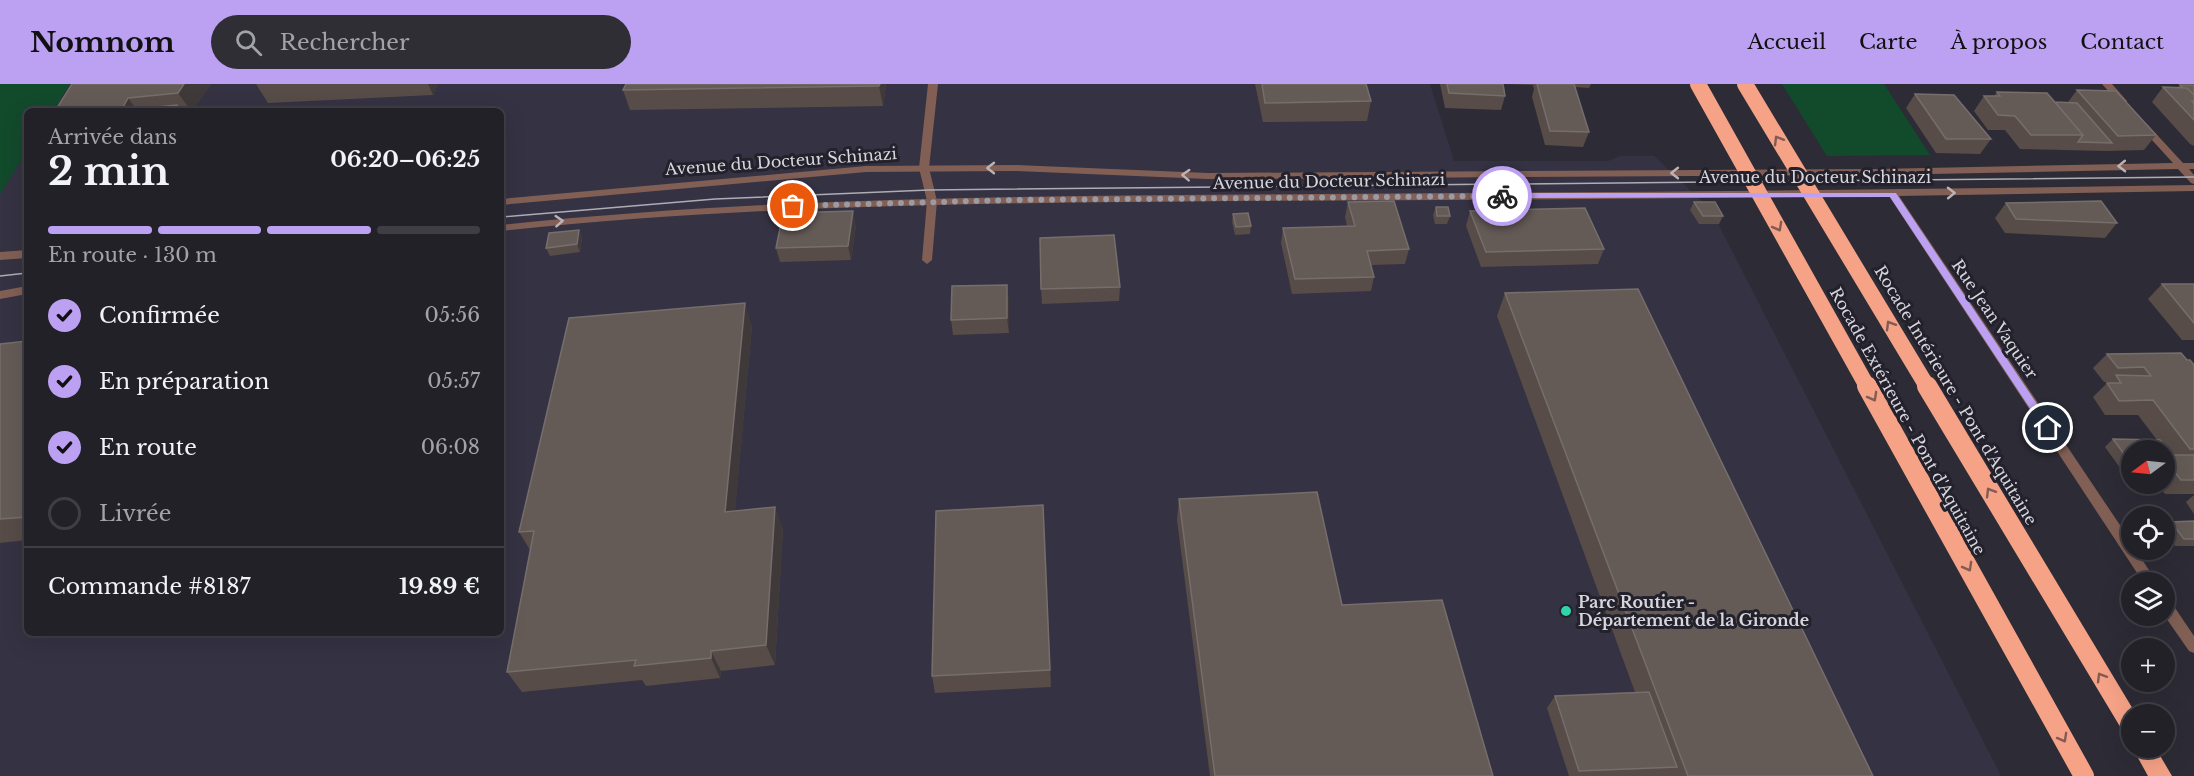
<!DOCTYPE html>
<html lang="fr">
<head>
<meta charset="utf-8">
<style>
  body { margin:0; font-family:"Libre Baskerville",serif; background:#2e2e34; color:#f1f3f6; height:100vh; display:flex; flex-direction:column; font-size:22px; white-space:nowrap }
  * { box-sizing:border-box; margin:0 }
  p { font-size:20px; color:#a2a3a8 }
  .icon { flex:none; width:33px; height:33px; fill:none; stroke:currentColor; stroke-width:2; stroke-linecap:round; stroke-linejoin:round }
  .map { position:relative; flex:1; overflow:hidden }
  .details { position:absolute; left:24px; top:24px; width:480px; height:528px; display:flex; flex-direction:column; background:#222128; border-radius:9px; box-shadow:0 6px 24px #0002,0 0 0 2px #3f3e45 }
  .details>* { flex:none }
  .needle { width:39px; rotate:255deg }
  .controls { position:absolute; left:2121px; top:356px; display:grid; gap:12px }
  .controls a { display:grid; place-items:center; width:54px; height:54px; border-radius:50%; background:#222128; box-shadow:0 6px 24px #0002,0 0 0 2px #3f3e45; font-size:30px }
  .pin { position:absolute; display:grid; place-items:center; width:51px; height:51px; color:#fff; margin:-26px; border:3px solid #fff; border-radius:50%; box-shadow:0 2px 6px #0007 }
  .courier { position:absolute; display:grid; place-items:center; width:60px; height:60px; margin:-30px; border:4px solid #bca0f2; border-radius:50%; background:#fff; color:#222; box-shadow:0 2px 8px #0007 }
  .summary em { font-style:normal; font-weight:700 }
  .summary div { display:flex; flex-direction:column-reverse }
  .summary { display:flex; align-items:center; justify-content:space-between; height:102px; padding:0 24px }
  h1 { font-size:39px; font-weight:700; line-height:45px }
  .bar { display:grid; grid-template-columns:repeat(4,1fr); gap:9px 6px; align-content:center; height:72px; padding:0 24px }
  .bar i { height:8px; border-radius:4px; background:#3f3e45 }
  .bar .selected { background:#bca0f2 }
  .bar p { grid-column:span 4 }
  .line { display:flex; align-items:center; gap:15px; padding:0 24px; border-top:2px solid #3f3e45 }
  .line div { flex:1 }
  ol { padding:0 24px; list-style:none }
  li { display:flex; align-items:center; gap:18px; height:66px }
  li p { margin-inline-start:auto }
  li .icon { padding:6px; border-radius:50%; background:#bca0f2; color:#111; stroke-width:4 }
  li:last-child { color:#a2a3a8 }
  li i { width:33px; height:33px; border:3px solid #3f3e45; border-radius:50% }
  header { display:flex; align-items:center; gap:36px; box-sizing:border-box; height:84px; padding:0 30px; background:#bca0f2; color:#111 }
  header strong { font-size:28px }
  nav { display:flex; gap:33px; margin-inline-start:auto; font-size:21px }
  .search { width:420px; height:54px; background:#2e2e34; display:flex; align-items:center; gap:15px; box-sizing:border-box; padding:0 21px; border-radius:33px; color:#a2a3a8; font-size:22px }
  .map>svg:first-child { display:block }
  .industrial { fill:#353243; fill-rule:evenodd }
  .green { fill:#124a2c }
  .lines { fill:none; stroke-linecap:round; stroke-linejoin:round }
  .lane { fill:#815f54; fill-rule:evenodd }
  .street { fill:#815f54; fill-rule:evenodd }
  .highway { fill:#f5a286; fill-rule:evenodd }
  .tram { stroke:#aeadb5; stroke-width:1.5 }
  .highway-bridge-far1 { stroke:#f5a286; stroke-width:16 }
  .highway-bridge { stroke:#f5a286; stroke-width:20 }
  .wall { fill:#574c47 }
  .shaded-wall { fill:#40393a }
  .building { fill:#645b57; stroke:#766e6c; stroke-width:1.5 }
  .oneway { stroke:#825c54 }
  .oneway2 { stroke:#bdb2b4 }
  .route { fill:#bca0f2 }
  .done { stroke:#9c9aa3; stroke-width:6; stroke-dasharray:0 10.8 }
  .poi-dot { fill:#30d4aa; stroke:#23222c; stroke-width:2 }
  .labels { text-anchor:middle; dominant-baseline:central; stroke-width:6; stroke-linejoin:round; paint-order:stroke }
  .street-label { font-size:16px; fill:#d7d6dd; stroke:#23222c }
  .poi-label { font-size:16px; font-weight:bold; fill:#d7d6dd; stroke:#23222c; text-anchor:start }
</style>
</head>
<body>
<header>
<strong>Nomnom</strong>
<div class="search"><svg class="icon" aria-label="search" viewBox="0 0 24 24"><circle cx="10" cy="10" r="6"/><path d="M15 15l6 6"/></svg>Rechercher</div>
<nav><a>Accueil</a><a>Carte</a><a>À propos</a><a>Contact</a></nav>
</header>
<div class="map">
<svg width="2194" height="692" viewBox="0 0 2194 692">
  <rect width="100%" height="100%" fill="#2d2c36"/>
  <path class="industrial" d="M0,0H1430L1454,77H1608L1620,72H1654L1711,126L2001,692H0ZM27,27H501V549H27Z"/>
  <path class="green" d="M0,0H70L53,27H27V67L0,110Z
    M1782,0H1884L1930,71L1827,72Z"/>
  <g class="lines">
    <path class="lane" d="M928,0H938L929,84L937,117L932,176L927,180L922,176L927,117L919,84Z"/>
    <path class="street" d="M2102,0H2112L2127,17V21H2121Z
      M2144,39L2147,40L2183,79H2194V85H2189L2194,91V100L2191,99L2178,85L1878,91L1208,95L1016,87L866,88L501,121V115L866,82L1016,81L1208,89L1878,85L2173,79L2141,44L2139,42Z
      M2194,101V107L1899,112L2132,459V465H2135L2157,498H2143L1889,112C1670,115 1451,116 1233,117C988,119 744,121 501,147V141C772,112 1045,112 1317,110C1610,108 1902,106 2194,101Z
      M27,166V174L0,176V168Z
      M27,202V210L0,215V207Z
      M2164,513L2169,515L2194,552V569L2189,567L2164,531Z"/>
    <path class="highway" d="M2132,663H2155L2172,692H2148Z"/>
    <path class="tram" d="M501,133L715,115L929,106L2194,93
      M0,192L27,189"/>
    <path class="highway-bridge-far1" d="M1698,0L1868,304
      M1745,0L1928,304"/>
    <path class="highway-bridge" d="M1867,302L2084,692
      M1927,302L2132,643"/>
  </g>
  <path class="wall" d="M72,0H211L192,27H55Z
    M256,0H438L433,11L268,19Z
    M626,0H886L883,22L630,26L623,6Z
    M1255,0H1366L1371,17L1367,37L1263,38Z
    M1440,0H1503L1505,12L1501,26L1445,24Z
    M1503,0H1591L1589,4L1575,3L1589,48L1583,63L1545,61L1532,13L1534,5L1533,1Z
    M2180,1H2194V62L2190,60L2152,18L2163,3H2178Z
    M2077,6L2156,51L2144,66L2106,67L2020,65L2005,46H1988L1974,27L1984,12H1994L1997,8L2055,18H2068Z
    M1915,10L1991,55L1980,70L1936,69L1906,24Z
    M1348,118L1409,165L1405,180L1371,181L1374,193L1371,207L1292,210L1281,159L1283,144L1347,142L1345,133Z
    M1694,118L1723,132L1719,140H1699L1690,126Z
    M2006,119L2117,139L2105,154L2005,149L1995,134Z
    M1436,123L1450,132L1447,140H1435L1433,131Z
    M1470,127L1604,165L1598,180L1481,183L1466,142Z
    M1233,130L1251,142L1250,150L1235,151L1232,138Z
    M856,142L851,176L780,178L776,164Z
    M579,146L582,154L580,168L550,172L546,164Z
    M2162,200H2194V256H2182L2148,215Z
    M1120,203L1119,217L1042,220L1041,205Z
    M1505,209L1873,692H1569L1547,624L1555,612L1635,608L1497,232Z
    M1009,215V249L953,251L951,236Z
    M752,242L735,426L783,444L775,581L721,587L720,594L646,602L642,596L522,608L507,588L530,466L519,448Z
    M27,257V456L0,459V260Z
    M2107,270L2187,276L2193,280L2194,279V410H2165L2157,399H2164V366H2132V385H2121L2105,363L2113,355L2157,356L2138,331H2105L2093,313L2107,299L2110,298H2104L2093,284Z
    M2194,411V430L2186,418Z
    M1179,415L1342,521L1493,692H1210L1177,436Z
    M1043,421L1051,603L935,609L932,592Z
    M2194,437V462H2175L2164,448V443L2171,438Z"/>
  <path class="shaded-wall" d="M184,0H211L192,27H191L178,9Z
    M428,0H438L433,11Z
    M880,0H886L883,22L879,2Z
    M128,14L138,27H121Z
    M177,21L181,27H160Z
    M853,127L856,142L851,176L848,162Z
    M579,146L582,154L580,168L577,160Z
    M1007,201L1009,215V249L1007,234Z
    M745,219L752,242L733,449L725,428Z
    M775,423L783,444L775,581L766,561Z
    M711,567L721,587L720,594L711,574Z"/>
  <path class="building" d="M72,0H184L178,9L128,14L121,27H55Z
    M626,0H880L879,2L623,6Z
    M1262,0H1366L1371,17L1265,19Z
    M1447,0H1503L1505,12L1449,9Z
    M1537,0H1574L1589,48L1550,47Z
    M2180,1H2194V11L2187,4H2183Z
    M2163,3L2187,4L2194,11V17H2192L2194,20V36Z
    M2077,6L2116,7L2156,51L2118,52Z
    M1997,8L2047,9L2083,51H2031L2015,32L1998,31L1984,12H2000Z
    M1915,10L1954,11L1991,55H1946Z
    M2055,18L2077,19L2112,59L2078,58L2083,51Z
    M177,21L178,23L160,27H136L137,25Z
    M1394,117L1409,165L1367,167L1374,193L1295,195L1283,144L1355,142L1348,118Z
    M2101,117L2117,139L2016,135L2006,119Z
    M1694,118H1715L1723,132H1703Z
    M1436,123H1448L1450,132H1437Z
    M1585,124L1604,165L1486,168L1470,127Z
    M853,127L848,162L776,164L783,129Z
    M1248,129L1251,142L1236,143L1233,130Z
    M579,146L577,160L546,164L549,149Z
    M1114,151L1120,203L1041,205L1040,154Z
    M2162,200H2194V239Z
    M1007,201V234L951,236L952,202Z
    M1638,205L1873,692H1688L1505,209Z
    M745,219L725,428L775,423L766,561L711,567V574L634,582L636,576L507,588L534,447L519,448L569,234Z
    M27,257V433L0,435V260Z
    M2181,269L2187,276H2190L2194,281V365H2190L2153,316L2119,317L2107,299H2121L2116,291L2151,292L2144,283L2118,284L2107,270Z
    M2113,355L2160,356L2172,371H2164V366H2132V377H2129Z
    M2164,371H2194V396H2181L2164,374Z
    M1317,408L1342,521L1442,516L1493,692H1215L1179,415Z
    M1043,421L1050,586L932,592L936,427Z
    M2194,437V455H2184L2171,438Z
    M1649,608L1677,683L1579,687L1555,612Z"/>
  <defs><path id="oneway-chevron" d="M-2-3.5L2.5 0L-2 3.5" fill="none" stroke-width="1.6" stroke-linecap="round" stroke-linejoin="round" transform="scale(1.5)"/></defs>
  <g class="oneway">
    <use href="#oneway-chevron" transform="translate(1778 56) rotate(-121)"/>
    <use href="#oneway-chevron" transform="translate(1778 143) rotate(61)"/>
    <use href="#oneway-chevron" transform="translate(1890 241) rotate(-121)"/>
    <use href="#oneway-chevron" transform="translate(1873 313) rotate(61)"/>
    <use href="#oneway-chevron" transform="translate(1990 408) rotate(-121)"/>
    <use href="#oneway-chevron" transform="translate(1968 483) rotate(61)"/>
    <use href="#oneway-chevron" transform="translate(2101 593) rotate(-121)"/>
    <use href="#oneway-chevron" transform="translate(2063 654) rotate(61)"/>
  </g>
  <g class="oneway2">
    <use href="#oneway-chevron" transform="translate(2122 82) rotate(179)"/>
    <use href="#oneway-chevron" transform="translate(991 84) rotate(180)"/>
    <use href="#oneway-chevron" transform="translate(1675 89) rotate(180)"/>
    <use href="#oneway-chevron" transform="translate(1186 91) rotate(-177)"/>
    <use href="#oneway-chevron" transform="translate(1951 109) rotate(-1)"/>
    <use href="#oneway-chevron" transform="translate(559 137) rotate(-4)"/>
  </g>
  <path class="route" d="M1502,109H1896L2053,344L2051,347H2045L1890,113L1499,114V110Z"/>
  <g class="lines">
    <path class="done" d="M793,122L1014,116L1502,112"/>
  </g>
  <circle class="poi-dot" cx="1566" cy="527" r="6"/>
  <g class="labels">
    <g class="street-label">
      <text transform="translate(781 77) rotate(-4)">Avenue du Docteur Schinazi</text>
      <text x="1815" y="93">Avenue du Docteur Schinazi</text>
      <text transform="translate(1329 97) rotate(-1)">Avenue du Docteur Schinazi</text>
      <text transform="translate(1995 235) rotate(56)">Rue Jean Vaquier</text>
      <text transform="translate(1956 311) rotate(59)">Rocade Intérieure - Pont d'Aquitaine</text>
      <text transform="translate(1908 337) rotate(61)">Rocade Extérieure - Pont d'Aquitaine</text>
    </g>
    <g class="poi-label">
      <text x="1578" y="518">Parc Routier -<tspan x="1578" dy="18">Département de la Gironde</tspan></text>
    </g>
  </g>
</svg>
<div class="controls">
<a><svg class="needle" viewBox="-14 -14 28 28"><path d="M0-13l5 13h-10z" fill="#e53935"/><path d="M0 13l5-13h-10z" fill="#a2a3a8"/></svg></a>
<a><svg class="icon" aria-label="locate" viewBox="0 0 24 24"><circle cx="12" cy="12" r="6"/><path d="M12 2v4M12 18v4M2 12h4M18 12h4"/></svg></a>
<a><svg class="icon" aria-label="layers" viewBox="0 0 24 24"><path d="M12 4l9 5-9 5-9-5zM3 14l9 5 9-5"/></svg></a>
<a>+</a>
<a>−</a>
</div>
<div class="pin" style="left:793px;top:122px;background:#ea580c"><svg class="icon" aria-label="bag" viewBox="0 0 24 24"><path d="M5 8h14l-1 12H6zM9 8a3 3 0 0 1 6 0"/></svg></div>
<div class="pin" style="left:2048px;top:344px;background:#1f2937"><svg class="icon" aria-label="home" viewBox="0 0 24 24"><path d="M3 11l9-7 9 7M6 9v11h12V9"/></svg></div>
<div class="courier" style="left:1502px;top:112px"><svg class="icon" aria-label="bike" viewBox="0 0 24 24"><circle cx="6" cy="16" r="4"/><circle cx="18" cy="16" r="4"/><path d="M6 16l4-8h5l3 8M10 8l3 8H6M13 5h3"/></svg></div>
<section class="details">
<div class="summary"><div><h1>2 min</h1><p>Arrivée dans</p></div><em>06:20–06:25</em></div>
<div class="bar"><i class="selected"></i><i class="selected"></i><i class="selected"></i><i></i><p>En route · 130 m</p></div>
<ol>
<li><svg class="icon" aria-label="check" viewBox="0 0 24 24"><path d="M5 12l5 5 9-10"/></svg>Confirmée<p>05:56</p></li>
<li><svg class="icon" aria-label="check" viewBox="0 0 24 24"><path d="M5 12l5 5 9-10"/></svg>En préparation<p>05:57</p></li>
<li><svg class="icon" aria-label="check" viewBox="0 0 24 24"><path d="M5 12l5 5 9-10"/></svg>En route<p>06:08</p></li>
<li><i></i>Livrée</li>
</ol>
<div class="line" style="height:78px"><div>Commande #8187</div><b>19.89 €</b></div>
</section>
</div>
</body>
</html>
